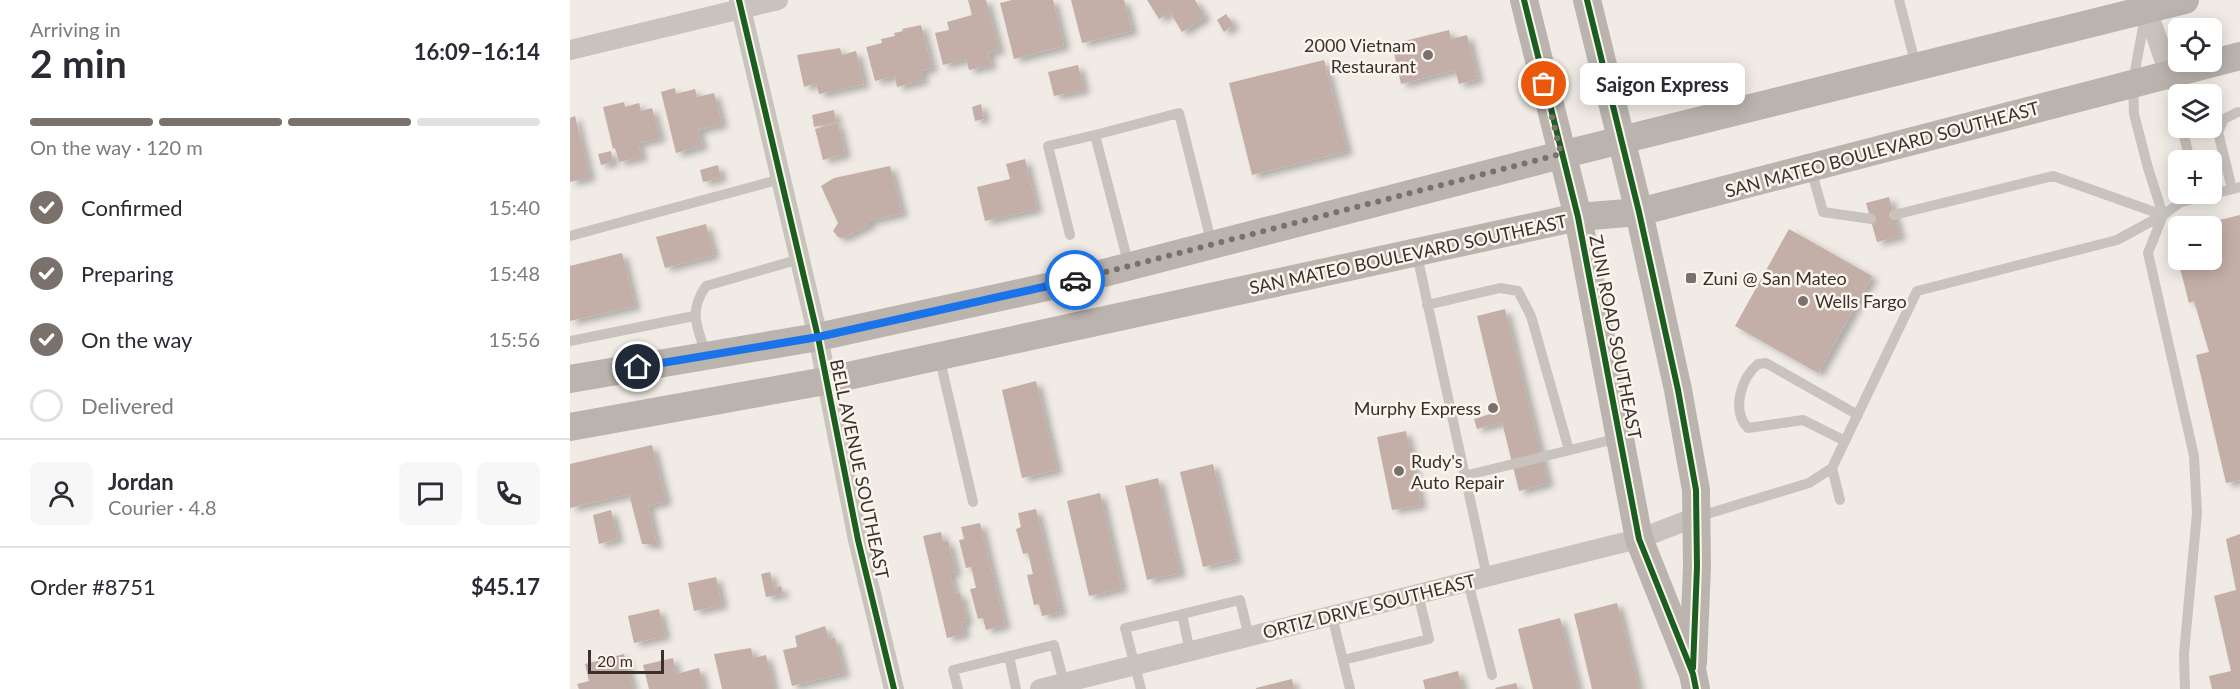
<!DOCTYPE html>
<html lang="en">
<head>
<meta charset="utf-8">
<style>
  body { margin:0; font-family:Lato,sans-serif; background:#f7f7f7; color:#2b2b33; height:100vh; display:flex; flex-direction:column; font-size:22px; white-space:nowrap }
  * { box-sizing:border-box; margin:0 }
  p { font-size:20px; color:#7c7c81 }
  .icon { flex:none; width:33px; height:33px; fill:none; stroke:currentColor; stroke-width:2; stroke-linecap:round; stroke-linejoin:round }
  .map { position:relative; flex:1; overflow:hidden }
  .drawer { display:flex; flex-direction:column; background:#fff; width:570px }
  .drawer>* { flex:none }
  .buttons { position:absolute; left:1598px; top:18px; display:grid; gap:12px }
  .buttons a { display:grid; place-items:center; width:54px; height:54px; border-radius:9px; background:#fff; box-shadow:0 3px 15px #0003; font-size:30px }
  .scale { position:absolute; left:18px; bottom:15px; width:76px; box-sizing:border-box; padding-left:6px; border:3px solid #3b302b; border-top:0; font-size:16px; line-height:21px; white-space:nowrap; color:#3b302b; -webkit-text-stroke:4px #fbf5ee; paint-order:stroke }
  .pin { position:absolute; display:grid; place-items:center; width:51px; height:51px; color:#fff; margin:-26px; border:3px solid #fff; border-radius:50%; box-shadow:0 2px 6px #0007 }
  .courier { position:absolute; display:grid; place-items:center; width:60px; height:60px; margin:-30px; border:4px solid #1a73e8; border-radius:50%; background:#fff; color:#222; box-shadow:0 2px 8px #0007 }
  .bubble { position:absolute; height:42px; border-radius:9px; background:#fff; box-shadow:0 3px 15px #0003; font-size:20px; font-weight:700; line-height:42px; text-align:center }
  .overview em { font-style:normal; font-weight:700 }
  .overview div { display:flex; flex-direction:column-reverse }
  .overview { display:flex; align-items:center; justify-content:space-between; height:102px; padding:0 30px }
  h1 { font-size:39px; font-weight:700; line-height:45px }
  .bar { display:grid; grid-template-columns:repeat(4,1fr); gap:9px 6px; align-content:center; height:72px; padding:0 30px }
  .bar i { height:8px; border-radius:4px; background:#e1e1e2 }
  .bar .current { background:#7a716c }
  .bar p { grid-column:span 4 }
  .line { display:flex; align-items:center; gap:15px; padding:0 30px; border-top:2px solid #e1e1e2 }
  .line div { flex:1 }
  .round { display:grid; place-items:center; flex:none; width:63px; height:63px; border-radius:9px; background:#f7f7f7 }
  ol { padding:0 30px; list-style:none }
  li { display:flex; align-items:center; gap:18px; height:66px }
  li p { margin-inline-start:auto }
  li .icon { padding:6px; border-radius:50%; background:#7a716c; color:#fff; stroke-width:4 }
  li:last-child { color:#7c7c81 }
  li i { width:33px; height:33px; border:3px solid #e1e1e2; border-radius:50% }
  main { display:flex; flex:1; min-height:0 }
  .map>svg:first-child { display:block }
  .building { fill:#c3afa7; filter:url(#shadow) }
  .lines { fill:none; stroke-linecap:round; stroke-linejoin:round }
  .lane { stroke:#c9c3be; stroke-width:10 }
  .street { stroke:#c9c3be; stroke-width:20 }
  .secondary { stroke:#bab3ae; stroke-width:28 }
  .cycleway-casing { stroke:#fbf5ee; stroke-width:10 }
  .cycleway { stroke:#1b5e20; stroke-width:6 }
  .done { stroke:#7a716c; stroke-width:6; stroke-dasharray:0 10.8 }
  .route { stroke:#1a73e8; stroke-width:8 }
  .poi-dot { fill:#7a716c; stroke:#fbf5ee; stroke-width:2 }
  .labels { text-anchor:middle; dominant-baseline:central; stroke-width:5; stroke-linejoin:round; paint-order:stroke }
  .poi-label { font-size:18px; fill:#3b302b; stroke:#fbf5ee; text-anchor:start }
  .street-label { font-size:18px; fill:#3b302b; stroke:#fbf5ee }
</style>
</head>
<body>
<main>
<section class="drawer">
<div class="overview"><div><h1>2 min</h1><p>Arriving in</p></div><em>16:09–16:14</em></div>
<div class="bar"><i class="current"></i><i class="current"></i><i class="current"></i><i></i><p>On the way · 120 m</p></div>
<ol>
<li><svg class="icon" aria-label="check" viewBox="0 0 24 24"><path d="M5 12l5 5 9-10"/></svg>Confirmed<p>15:40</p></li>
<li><svg class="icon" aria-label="check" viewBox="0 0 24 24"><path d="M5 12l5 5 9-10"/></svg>Preparing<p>15:48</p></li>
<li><svg class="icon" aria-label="check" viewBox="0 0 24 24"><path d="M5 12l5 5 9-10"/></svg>On the way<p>15:56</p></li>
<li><i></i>Delivered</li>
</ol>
<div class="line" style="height:108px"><a class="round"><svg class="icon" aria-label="person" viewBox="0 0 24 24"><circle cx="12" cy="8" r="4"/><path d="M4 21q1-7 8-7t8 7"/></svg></a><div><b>Jordan</b><p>Courier · 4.8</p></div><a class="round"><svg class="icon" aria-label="chat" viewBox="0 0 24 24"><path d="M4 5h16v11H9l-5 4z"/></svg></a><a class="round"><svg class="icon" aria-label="phone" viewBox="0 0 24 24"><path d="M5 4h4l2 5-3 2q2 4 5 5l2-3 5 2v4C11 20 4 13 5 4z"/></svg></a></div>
<div class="line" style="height:78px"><div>Order #8751</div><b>$45.17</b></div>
</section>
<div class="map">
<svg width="1670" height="689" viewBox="0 0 1670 689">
  <defs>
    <filter id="shadow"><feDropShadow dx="6" dy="4" stdDeviation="3" flood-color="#0004"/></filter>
  </defs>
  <rect width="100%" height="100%" fill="#f0ebe5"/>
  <path class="building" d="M398,0H416L429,50L418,53L421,65L399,70L396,59L373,65L365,33L379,30L377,22L402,15Z
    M442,0H483L494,46L444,59L430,3Z
    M501,0H554L562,31L512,43Z
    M577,0H625L635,17L612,32L600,12L589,19Z
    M656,14L664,25L654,32L647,20Z
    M351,25L362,68L351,71L353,80L327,87L325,76L305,81L296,47L312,43L311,39L325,36L324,33L333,31L332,29Z
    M879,30L881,39L897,35L908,79L889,84L885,70L831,84L822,44Z
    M270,48L272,55L286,51L294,84L249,94L246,83L234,87L227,55Z
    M754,60L777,151L682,175L659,83Z
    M508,65L514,90L484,96L478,72Z
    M105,88L106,94L125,89L127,97L144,93L152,124L128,130L132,146L106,153L91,92Z
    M54,102L55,107L69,103L71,111L82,108L90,138L68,143L72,157L49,162L45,148L43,149L33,107Z
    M411,104L414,119L405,121L402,107Z
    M264,110L266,122L244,127L242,115Z
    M5,116L20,177L0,182V118Z
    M268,123L275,154L253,160L245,129Z
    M41,151L43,162L31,165L28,154Z
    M455,159L467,209L415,221L407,187L440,179L436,164Z
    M148,165L151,178L133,182L130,170Z
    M320,166L332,213L299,221V225L272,238L268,237L263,231L268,223L251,186L264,178Z
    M1319,197L1330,236L1307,242L1296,203Z
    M1670,215V480L1656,483L1626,355L1639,352L1624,301L1619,303L1608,260H1641V226H1625Z
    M136,224L144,255L95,268L86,237Z
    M1219,229L1302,276L1248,373L1165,326Z
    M52,253L65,306L0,321V266Z
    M935,309L978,483L949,491L932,422L907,429L904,419L930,411L907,316Z
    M466,381L487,470L452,478L432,390Z
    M836,431L851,505L822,510L807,437Z
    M82,445L96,501L78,506L87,545L72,544L59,494L0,508V464Z
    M643,464L666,559L633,567L610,472Z
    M588,478L610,573L577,580L555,486Z
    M530,493L552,588L519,596L497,501Z
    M466,509L491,612L472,616L469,604L464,605L457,575L463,574L458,553L453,554L446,529L451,527L448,513Z
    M41,510L48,539L29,544L23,515Z
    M410,523L435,625L416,630L413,618L408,619L400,589L406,588L401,567L396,568L389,540L394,539L391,527Z
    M371,532L373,542L378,541L386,572L380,573L385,594L390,593L397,621L392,623L394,634L377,638L353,536Z
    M1670,534V689H1642L1639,676L1661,671L1644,596L1666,590L1656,539Z
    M200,572L204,588L211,586L213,594L196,597L191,574Z
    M146,577L152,605L124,611L118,583Z
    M1047,603L1069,689H1022L1004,614Z
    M89,609L95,636L64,643L58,616Z
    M990,618L1008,689H963L948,629Z
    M255,626L259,639L265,638L274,673L222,686L213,650L227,647L225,636Z
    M181,648L183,658L196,655L204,689H152L144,654Z
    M54,654L63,689H9L7,684L19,681L15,664Z
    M103,658L106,674L129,668L134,689H79L73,665Z
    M888,671L893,689H855L853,680Z
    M722,679L724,689H686V688Z
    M946,683L948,689H926L925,688Z"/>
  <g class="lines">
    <path class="lane" d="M1329,0L1346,66
      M1575,16L1563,82L1564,114L1578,168L1593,215
      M1600,76L1608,110
      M1612,128L1620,160
      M1241,169L1253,212L1301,219
      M1662,189L1648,132L1654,119L1668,112
      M1324,215L1483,176L1593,215
      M1593,215L1611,202L1670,187
      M500,235L478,146L525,135
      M0,236L211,179
      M847,255L917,577
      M559,266L525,135L609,113L642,245
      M857,305L930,288L948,291L961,316L999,450
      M0,341L124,316
      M136,354C127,326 118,312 136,286L230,259
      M369,356L403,502
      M1275,441L1233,420L1178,428C1161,411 1171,378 1188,364L1196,363L1288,415
      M1262,468L1270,500
      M894,476L1049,438
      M1127,517L1239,483L1262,468L1347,291L1547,240L1593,215L1578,253L1624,456L1627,513L1614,654L1615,689
      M898,582L922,675
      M612,614L620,652
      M762,616L780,689
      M439,656L446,689
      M773,660L859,639L848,594
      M388,689L383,670L484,645L495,686
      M571,689L555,628L670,600L679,637"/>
    <path class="street" d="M169,0L248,337L288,540L324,689
      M1574,0L1599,74
      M0,50L208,0
      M470,689L1043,545L1069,539L1126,517"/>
    <path class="secondary" d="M954,0L1008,217L1069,539L1123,674L1126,689
      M1017,0L1069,212L1108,390L1126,490L1127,567L1123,663
      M0,379L248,337L495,283L991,155L1615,0
      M0,427L255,381L1008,217L1069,212L1670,56"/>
    <g class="cycleway-casing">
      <path id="cycleway" d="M169,0L248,337L288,540L324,689
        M954,0L1008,217L1069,539L1123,674L1126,689
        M1017,0L1069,212L1108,390L1126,490L1127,567L1123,668"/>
    </g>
    <use href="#cycleway" class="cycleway"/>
  </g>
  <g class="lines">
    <path class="done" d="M505,280L991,154L974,84"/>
    <path class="route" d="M68,367L248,337L505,280"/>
  </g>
  <g class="poi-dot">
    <circle cx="858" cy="55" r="6"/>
    <rect x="1115" y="272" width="12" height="12" rx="3"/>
    <circle cx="1233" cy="301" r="6"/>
    <circle cx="923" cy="408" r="6"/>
    <circle cx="829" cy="471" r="6"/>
  </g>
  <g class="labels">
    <g class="poi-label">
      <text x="846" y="45" text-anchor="end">2000 Vietnam<tspan x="846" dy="21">Restaurant</tspan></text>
      <text x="1133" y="278">Zuni @ San Mateo</text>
      <text x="1245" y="301">Wells Fargo</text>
      <text x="911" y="408" text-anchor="end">Murphy Express</text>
      <text x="841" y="461">Rudy's<tspan x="841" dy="21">Auto Repair</tspan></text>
    </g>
    <g class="street-label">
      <text transform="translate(1312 149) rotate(-15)">SAN MATEO BOULEVARD SOUTHEAST</text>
      <text transform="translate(838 254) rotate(-12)">SAN MATEO BOULEVARD SOUTHEAST</text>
      <text transform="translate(1046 337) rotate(79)">ZUNI ROAD SOUTHEAST</text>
      <text transform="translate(290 469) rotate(78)">BELL AVENUE SOUTHEAST</text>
      <text transform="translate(799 606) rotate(-14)">ORTIZ DRIVE SOUTHEAST</text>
    </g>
  </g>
</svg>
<div class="buttons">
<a><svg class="icon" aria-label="locate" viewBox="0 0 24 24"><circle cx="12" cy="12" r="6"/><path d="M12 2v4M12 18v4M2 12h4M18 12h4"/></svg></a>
<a><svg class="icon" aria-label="layers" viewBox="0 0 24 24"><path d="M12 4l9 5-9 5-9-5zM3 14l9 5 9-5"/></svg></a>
<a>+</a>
<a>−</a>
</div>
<div class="scale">20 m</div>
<div class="pin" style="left:974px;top:84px;background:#ea580c"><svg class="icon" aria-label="bag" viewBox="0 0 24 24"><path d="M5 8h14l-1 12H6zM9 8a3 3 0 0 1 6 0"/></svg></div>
<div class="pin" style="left:68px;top:367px;background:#1f2937"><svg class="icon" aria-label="home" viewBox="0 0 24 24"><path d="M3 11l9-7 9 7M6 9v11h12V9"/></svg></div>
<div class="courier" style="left:505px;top:280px"><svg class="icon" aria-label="car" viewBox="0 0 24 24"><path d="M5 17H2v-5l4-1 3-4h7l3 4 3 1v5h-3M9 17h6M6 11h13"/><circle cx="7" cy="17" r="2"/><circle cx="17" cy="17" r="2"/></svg></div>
<div class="bubble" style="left:1010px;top:63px;width:165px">Saigon Express</div>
</div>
</main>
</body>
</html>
